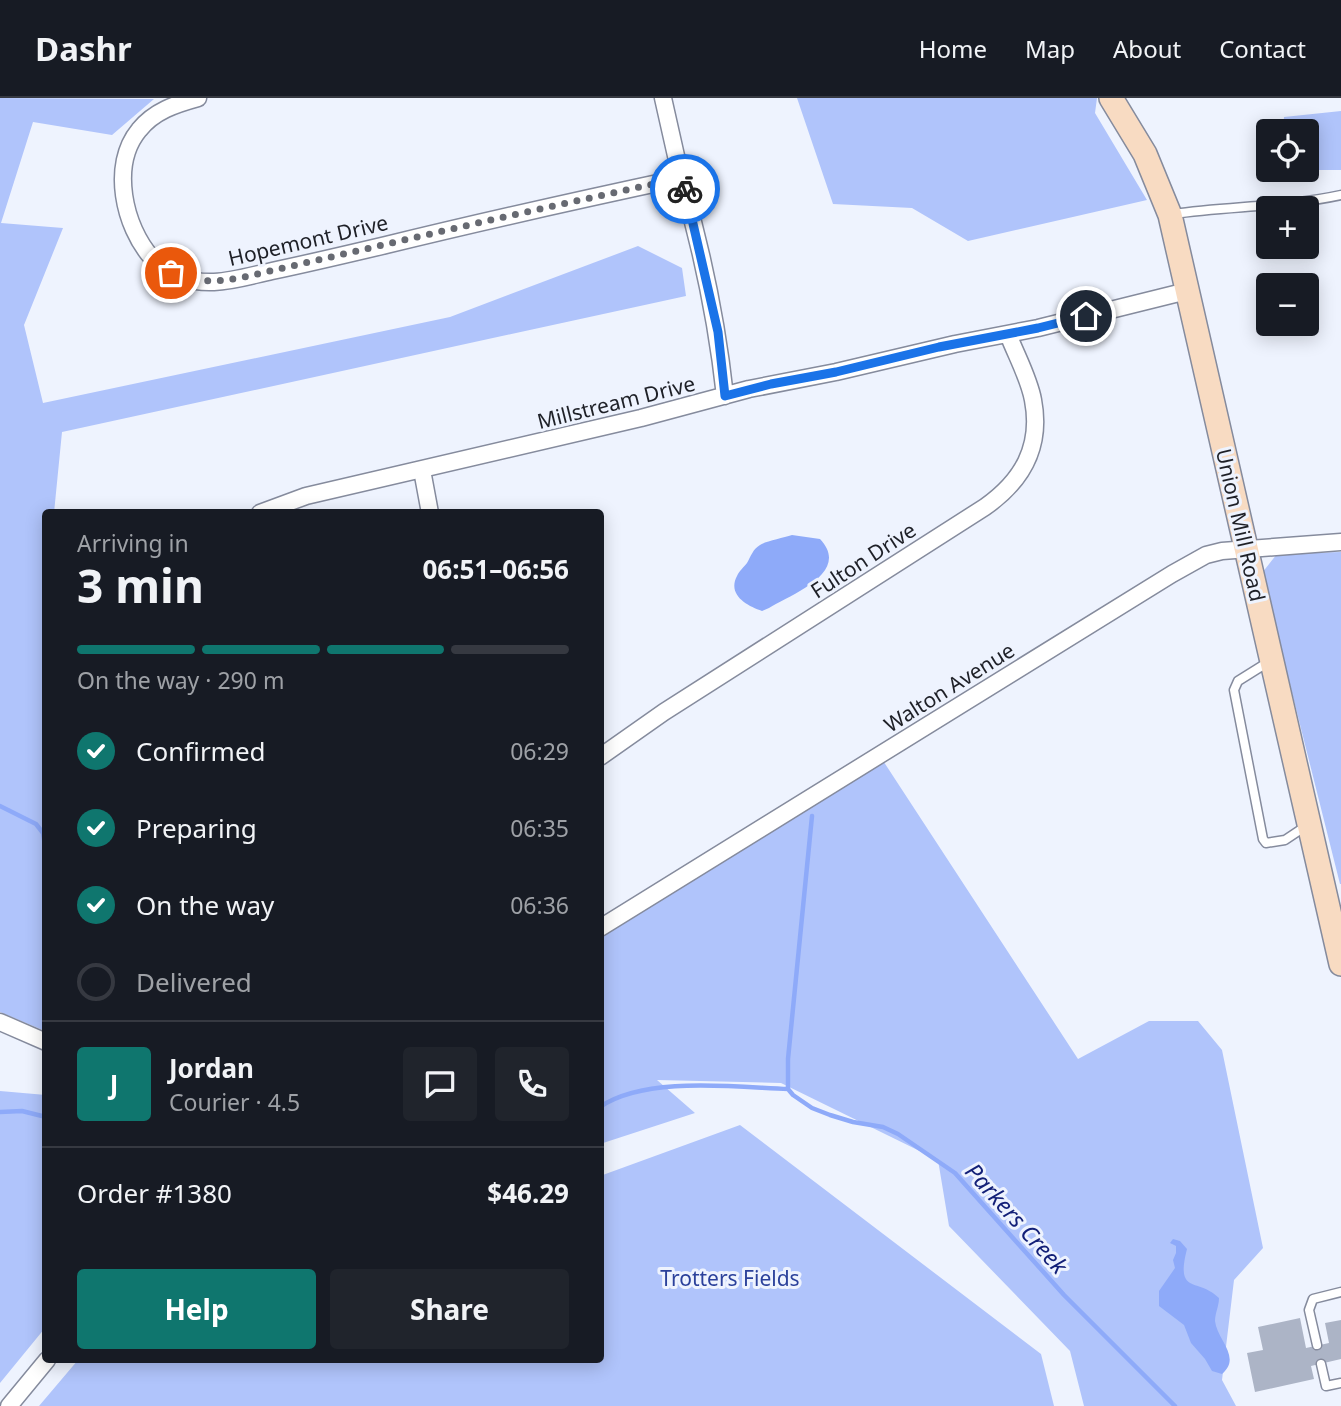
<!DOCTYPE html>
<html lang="en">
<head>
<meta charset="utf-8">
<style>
  body { margin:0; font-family:"Noto Sans",sans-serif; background:#20242c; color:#f1f3f6; height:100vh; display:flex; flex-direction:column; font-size:26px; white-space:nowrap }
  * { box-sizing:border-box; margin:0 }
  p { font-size:23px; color:#9ea1a6 }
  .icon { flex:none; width:38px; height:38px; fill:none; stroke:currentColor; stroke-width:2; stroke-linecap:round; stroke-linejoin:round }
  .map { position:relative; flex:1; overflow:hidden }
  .details { position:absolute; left:42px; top:411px; width:562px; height:854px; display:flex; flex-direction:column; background:#171b24; border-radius:7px; box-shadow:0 4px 18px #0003 }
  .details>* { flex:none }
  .controls { position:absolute; left:1256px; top:21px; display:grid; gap:14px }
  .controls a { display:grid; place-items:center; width:63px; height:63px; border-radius:7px; background:#171b24; box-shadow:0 4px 18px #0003; font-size:35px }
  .pin { position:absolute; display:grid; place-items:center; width:60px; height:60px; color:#fff; margin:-30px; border:4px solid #fff; border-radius:50%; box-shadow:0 2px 7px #0007 }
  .courier { position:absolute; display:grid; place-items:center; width:70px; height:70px; margin:-35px; border:5px solid #1a73e8; border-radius:50%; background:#fff; color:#222; box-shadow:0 2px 9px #0007 }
  .overview em { font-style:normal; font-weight:700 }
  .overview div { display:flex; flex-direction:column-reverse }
  .overview { display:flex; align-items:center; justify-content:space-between; height:119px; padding:0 35px }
  h1 { font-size:46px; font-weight:700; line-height:52px }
  .bar { display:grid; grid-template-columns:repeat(4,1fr); gap:10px 7px; align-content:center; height:84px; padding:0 35px }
  .bar i { height:9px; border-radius:5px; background:#363941 }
  .bar .current { background:#0f766e }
  .bar p { grid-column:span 4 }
  .line { display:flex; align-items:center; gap:18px; padding:0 35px; border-top:2px solid #363941 }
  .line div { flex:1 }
  .round { display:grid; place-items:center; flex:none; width:74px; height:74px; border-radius:7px; background:#20242c }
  ol { padding:0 35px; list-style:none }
  li { display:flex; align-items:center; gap:21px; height:77px }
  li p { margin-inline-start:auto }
  li .icon { padding:7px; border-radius:50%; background:#0f766e; color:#fff; stroke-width:4 }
  li:last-child { color:#9ea1a6 }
  li i { width:38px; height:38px; border:4px solid #363941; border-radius:50% }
  .action { display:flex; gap:14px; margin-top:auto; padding:14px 35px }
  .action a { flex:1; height:80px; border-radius:7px; background:#0f766e; color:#fff; font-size:28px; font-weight:700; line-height:80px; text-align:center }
  .action a+a { background:#20242c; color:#f1f3f6 }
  header { display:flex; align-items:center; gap:42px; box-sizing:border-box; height:98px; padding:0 35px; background:#171b24; border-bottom:2px solid #363941 }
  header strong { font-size:33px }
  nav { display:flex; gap:38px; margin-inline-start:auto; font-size:24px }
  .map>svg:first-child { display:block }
  .green { fill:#b0c4fb }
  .water { fill:#8eaaf9 }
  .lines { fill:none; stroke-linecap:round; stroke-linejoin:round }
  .stream { stroke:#8eaaf9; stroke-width:4.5 }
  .building { fill:#acb4c6 }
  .lane-casing { stroke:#858b9d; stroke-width:11 }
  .street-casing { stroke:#858b9d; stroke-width:19 }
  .secondary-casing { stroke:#858b9d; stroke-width:26 }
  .lane { stroke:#fff; stroke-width:8 }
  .street { stroke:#fff; stroke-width:16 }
  .secondary { stroke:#f8dbc2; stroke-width:23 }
  .done { stroke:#676a72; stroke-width:7; stroke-dasharray:0 12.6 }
  .route { stroke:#1a73e8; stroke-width:9 }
  .labels { text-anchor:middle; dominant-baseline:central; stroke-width:6; stroke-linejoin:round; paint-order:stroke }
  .street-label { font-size:21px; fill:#1e2027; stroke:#eef3fe }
  .park-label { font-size:21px; fill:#2b419b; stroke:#eef3fe }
  .water-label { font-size:23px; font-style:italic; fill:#132078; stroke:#eef3fe }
</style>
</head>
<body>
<header>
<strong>Dashr</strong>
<nav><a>Home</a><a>Map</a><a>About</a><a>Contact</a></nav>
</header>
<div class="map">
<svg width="1341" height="1308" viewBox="0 0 1341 1308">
  <rect width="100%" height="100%" fill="#eef3fe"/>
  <path class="green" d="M0,0L154,1L112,37L33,24L1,125L63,130L24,227L43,305L450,219L638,148L682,170L686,198L62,334L54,415H46L45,933L0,914Z
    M797,0H1097L1095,15L1147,102L968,143L912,110L833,106Z
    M1341,13V72H1306L1307,33H1283L1284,19Z
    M1341,454V786H1340L1262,475L1277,456Z
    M878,655L1078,961L1149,923H1198L1222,952L1263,1150L1234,1182L1222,1282L1236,1308H1084L1070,1253L949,1128L938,1062L781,985L657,982L695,1015L600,1046V830Z
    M0,993L46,997L45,1230L0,1285Z
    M740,1027L1041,1256L1054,1308H39L78,1262H600V1078Z"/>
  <path class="water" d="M792,437L820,441C852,475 790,497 769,510L762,513C747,508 727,497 737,478C739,473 744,469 747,465C751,458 753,451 760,447C766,443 783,440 792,437Z
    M1173,1141L1180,1143L1187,1151C1175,1198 1198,1179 1219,1200C1219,1208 1215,1215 1215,1223C1217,1242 1242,1259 1222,1276L1212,1273L1205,1261L1191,1245L1184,1227L1159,1208V1193L1175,1170L1173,1162L1176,1155V1148L1170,1145Z"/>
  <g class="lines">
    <path class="stream" d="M0,708L36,726L43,735L46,754
      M788,991V961L812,718
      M600,1009C645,978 734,989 788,991L793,997L812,1010L830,1017L853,1024L883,1029L898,1036L955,1075L1064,1197L1175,1308
      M0,1014L22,1013L46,1019"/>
  </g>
  <path class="building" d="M1300,1220L1306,1250L1329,1245L1325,1225L1341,1222V1261L1311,1268L1314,1281L1255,1294L1247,1255L1263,1252L1258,1229Z"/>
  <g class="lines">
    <g class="lane-casing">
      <path id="lane" d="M1173,116C1229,108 1286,109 1341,97
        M1270,563L1238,583L1234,592L1263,741L1266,745L1285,742L1306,728
        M1317,1247L1309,1212L1313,1201L1341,1194
        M1321,1266L1326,1288L1341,1285"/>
    </g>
    <g class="street-casing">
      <path id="street" d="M198,0C176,6 154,13 139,32C110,67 124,129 152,160C167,178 192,185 214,184C234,183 253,177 272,173C310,165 348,156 386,147C484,123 583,101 681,80L663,0
        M681,80C702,152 717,224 725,298
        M422,372L430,415
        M260,415L306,398L641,320L749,291L836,274L955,246L1038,230L1187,193
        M600,659L664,614L985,409C1022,383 1042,349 1033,302C1029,280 1016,257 1008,236
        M600,830L1172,476L1206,457L1222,453L1341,444
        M0,924L46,944
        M9,1308L47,1262"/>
    </g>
    <g class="secondary-casing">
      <path id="secondary" d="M1111,0L1145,56L1170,117L1341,866"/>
    </g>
    <use href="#lane" class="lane"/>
    <use href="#street" class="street"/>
    <use href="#secondary" class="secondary"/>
  </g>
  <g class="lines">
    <path class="done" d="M171,175C197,185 213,184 240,180L508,118L681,80L685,91"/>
    <path class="route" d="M685,91L718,234L725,298L771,286L836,274L939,249L1038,230L1086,218"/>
  </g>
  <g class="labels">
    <g class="street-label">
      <text transform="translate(308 142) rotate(-13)">Hopemont Drive</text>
      <text transform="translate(616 304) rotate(-14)">Millstream Drive</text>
      <text transform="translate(1241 427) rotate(77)">Union Mill Road</text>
      <text transform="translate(863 462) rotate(-33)">Fulton Drive</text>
      <text transform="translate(949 589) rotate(-32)">Walton Avenue</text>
    </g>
    <g class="park-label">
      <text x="730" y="1180">Trotters Fields</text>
    </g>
    <g class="water-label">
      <text transform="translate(1017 1120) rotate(48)">Parkers Creek</text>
    </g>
  </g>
</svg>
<div class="controls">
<a><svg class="icon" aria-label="locate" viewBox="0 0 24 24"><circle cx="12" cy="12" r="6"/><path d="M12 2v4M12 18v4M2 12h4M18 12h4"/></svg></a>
<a>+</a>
<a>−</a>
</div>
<div class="pin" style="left:171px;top:175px;background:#ea580c"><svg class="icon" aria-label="bag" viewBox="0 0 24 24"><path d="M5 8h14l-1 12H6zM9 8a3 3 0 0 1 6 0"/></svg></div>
<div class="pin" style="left:1086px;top:218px;background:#1f2937"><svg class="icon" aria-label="home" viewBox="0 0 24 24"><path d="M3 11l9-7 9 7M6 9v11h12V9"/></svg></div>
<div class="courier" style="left:685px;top:91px"><svg class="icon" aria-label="bike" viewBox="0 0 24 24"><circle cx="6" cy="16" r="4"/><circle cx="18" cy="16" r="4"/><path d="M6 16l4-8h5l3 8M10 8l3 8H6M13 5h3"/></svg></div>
<section class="details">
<div class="overview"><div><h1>3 min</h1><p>Arriving in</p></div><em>06:51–06:56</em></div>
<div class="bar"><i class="current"></i><i class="current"></i><i class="current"></i><i></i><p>On the way · 290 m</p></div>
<ol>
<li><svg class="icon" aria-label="check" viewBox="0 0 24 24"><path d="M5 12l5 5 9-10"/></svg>Confirmed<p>06:29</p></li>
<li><svg class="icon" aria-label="check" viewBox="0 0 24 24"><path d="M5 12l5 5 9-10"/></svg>Preparing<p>06:35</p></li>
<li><svg class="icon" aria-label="check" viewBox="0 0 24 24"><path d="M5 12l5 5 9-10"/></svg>On the way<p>06:36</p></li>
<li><i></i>Delivered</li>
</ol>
<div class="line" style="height:126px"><b class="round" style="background:#0f766e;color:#fff">J</b><div><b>Jordan</b><p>Courier · 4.5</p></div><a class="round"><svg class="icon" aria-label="chat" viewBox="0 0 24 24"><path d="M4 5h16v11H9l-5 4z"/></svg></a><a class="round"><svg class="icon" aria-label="phone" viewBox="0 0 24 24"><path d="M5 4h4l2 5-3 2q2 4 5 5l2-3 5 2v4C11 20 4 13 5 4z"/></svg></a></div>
<div class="line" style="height:91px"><div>Order #1380</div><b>$46.29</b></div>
<div class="action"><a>Help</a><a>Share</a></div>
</section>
</div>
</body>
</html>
